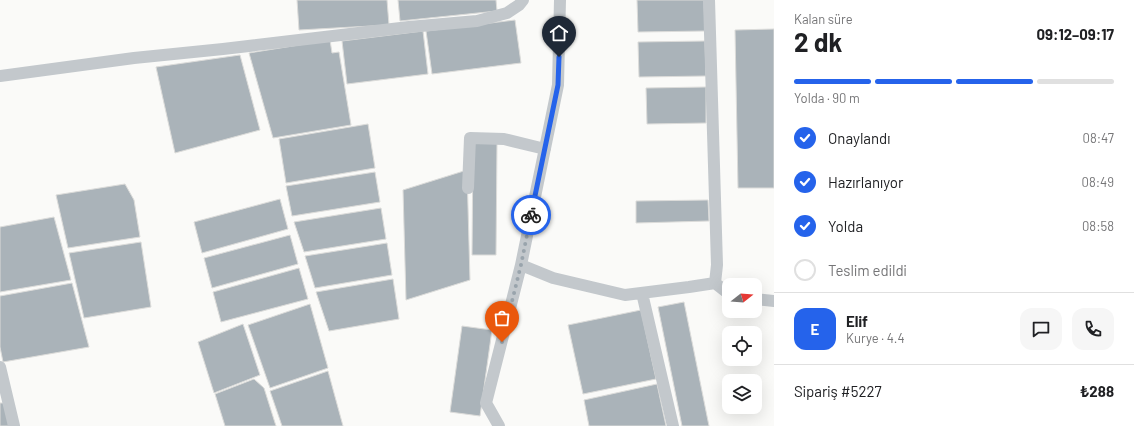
<!DOCTYPE html>
<html lang="tr">
<head>
<meta charset="utf-8">
<style>
  body { margin:0; font-family:Barlow,sans-serif; background:#f6f6f6; color:#202124; height:100vh; display:flex; flex-direction:column; font-size:15px; white-space:nowrap }
  * { box-sizing:border-box; margin:0 }
  p { font-size:13px; color:#757577 }
  .icon { flex:none; width:22px; height:22px; fill:none; stroke:currentColor; stroke-width:2; stroke-linecap:round; stroke-linejoin:round }
  .map { position:relative; flex:1; overflow:hidden }
  .side { display:flex; flex-direction:column; background:#fff; width:360px }
  .side>* { flex:none }
  .needle { width:26px; rotate:73deg }
  .controls { position:absolute; left:722px; top:278px; display:grid; gap:8px }
  .controls a { display:grid; place-items:center; width:40px; height:40px; border-radius:8px; background:#fff; box-shadow:0 4px 16px #0002; font-size:20px }
  .pin { position:absolute; display:grid; place-items:center; width:34px; height:34px; color:#fff; margin:-41px -17px; border-radius:50% 50% 50% 0; rotate:-45deg; box-shadow:0 0 4px #0007 }
  .pin .icon { rotate:45deg }
  .courier { position:absolute; display:grid; place-items:center; width:40px; height:40px; margin:-20px; border:3px solid #2563eb; border-radius:50%; background:#fff; color:#222; box-shadow:0 1px 5px #0007 }
  .summary em { font-style:normal; font-weight:700 }
  .summary div { display:flex; flex-direction:column-reverse }
  .summary { display:flex; align-items:center; justify-content:space-between; height:68px; padding:0 20px }
  h1 { font-size:26px; font-weight:700; line-height:30px }
  .bar { display:grid; grid-template-columns:repeat(4,1fr); gap:6px 4px; align-content:center; height:48px; padding:0 20px }
  .bar i { height:5px; border-radius:3px; background:#e0e0e0 }
  .bar .active { background:#2563eb }
  .bar p { grid-column:span 4 }
  .line { display:flex; align-items:center; gap:10px; padding:0 20px; border-top:1px solid #e0e0e0 }
  .line div { flex:1 }
  .round { display:grid; place-items:center; flex:none; width:42px; height:42px; border-radius:12px; background:#f6f6f6 }
  ol { padding:0 20px; list-style:none }
  li { display:flex; align-items:center; gap:12px; height:44px }
  li p { margin-inline-start:auto }
  li .icon { padding:4px; border-radius:50%; background:#2563eb; color:#fff; stroke-width:4 }
  li:last-child { color:#757577 }
  li i { width:22px; height:22px; border:2px solid #e0e0e0; border-radius:50% }
  main { display:flex; flex:1; min-height:0 }
  .map>svg:first-child { display:block }
  .building { fill:#aab3b9; stroke:#dcdcda }
  .lines { fill:none; stroke-linecap:round; stroke-linejoin:round }
  .street { stroke:#c3c8cc; stroke-width:12 }
  .done { stroke:#99a4ac; stroke-width:4; stroke-dasharray:0 7.2 }
  .route { stroke:#2563eb; stroke-width:5 }
</style>
</head>
<body>
<main>
<div class="map">
<svg width="774" height="426" viewBox="0 0 774 426">
  <rect width="100%" height="100%" fill="#fafaf8"/>
  <path class="building" d="M297,0H387L389,25L299,30Z
    M398,0H496L497,11L400,21Z
    M637,0H704L705,31L638,32Z
    M515,20L521,63L432,74L426,31Z
    M774,29V188H738L735,30Z
    M423,31L428,74L347,84L342,41Z
    M330,40L332,53L339,52L351,125L273,138L249,53Z
    M705,41L706,76L639,77L638,42Z
    M240,55L260,130L175,153L156,67Z
    M706,87V123L647,124L646,88Z
    M368,124L375,168L286,183L279,139Z
    M473,142L497,143L496,255H472Z
    M467,170L470,280L406,300L403,190Z
    M375,172L380,202L292,216L286,186Z
    M125,184L134,200L140,237L68,248L56,195Z
    M280,199L288,229L202,253L194,222Z
    M708,200L709,221L636,223V201Z
    M381,208L386,239L304,252L294,222Z
    M54,217L71,280L0,292V227Z
    M290,235L298,264L212,288L204,258Z
    M141,242L151,307L84,318L69,253Z
    M387,243L392,275L315,288L305,256Z
    M299,268L308,299L221,322L213,292Z
    M393,279L399,319L329,331L316,292Z
    M72,283L89,347L3,362L0,347V296Z
    M684,302L709,426H682L658,307Z
    M310,304L328,368L270,388L248,325Z
    M641,310L656,379L583,394L568,325Z
    M243,324L260,375L214,393L198,342Z
    M462,326L492,330L480,416L450,412Z
    M328,371L343,426H282L270,391Z
    M254,379L264,388L276,426H225L215,394Z
    M657,384L666,426H589L584,400Z
    M0,403H5L10,426H0Z"/>
  <g class="lines">
    <path class="street" d="M0,76L134,58L223,49L409,27L477,21L507,13L519,5L523,0
      M468,188L470,138L504,139L545,149
      M521,265L553,278L625,295L689,287L715,283L717,265L709,0
      M715,283L729,294
      M642,293L673,426
      M755,299L774,301
      M0,367L14,426
      M499,426L486,403L521,265L558,85L560,0"/>
  </g>
  <g class="lines">
    <path class="done" d="M502,342L521,265L531,215"/>
    <path class="route" d="M531,215L558,85L559,57"/>
  </g>
</svg>
<div class="controls">
<a><svg class="needle" viewBox="-14 -14 28 28"><path d="M0-13l5 13h-10z" fill="#e53935"/><path d="M0 13l5-13h-10z" fill="#757577"/></svg></a>
<a><svg class="icon" aria-label="locate" viewBox="0 0 24 24"><circle cx="12" cy="12" r="6"/><path d="M12 2v4M12 18v4M2 12h4M18 12h4"/></svg></a>
<a><svg class="icon" aria-label="layers" viewBox="0 0 24 24"><path d="M12 4l9 5-9 5-9-5zM3 14l9 5 9-5"/></svg></a>
</div>
<div class="pin" style="left:502px;top:342px;background:#ea580c"><svg class="icon" aria-label="bag" viewBox="0 0 24 24"><path d="M5 8h14l-1 12H6zM9 8a3 3 0 0 1 6 0"/></svg></div>
<div class="pin" style="left:559px;top:57px;background:#1f2937"><svg class="icon" aria-label="home" viewBox="0 0 24 24"><path d="M3 11l9-7 9 7M6 9v11h12V9"/></svg></div>
<div class="courier" style="left:531px;top:215px"><svg class="icon" aria-label="bike" viewBox="0 0 24 24"><circle cx="6" cy="16" r="4"/><circle cx="18" cy="16" r="4"/><path d="M6 16l4-8h5l3 8M10 8l3 8H6M13 5h3"/></svg></div>
</div>
<section class="side">
<div class="summary"><div><h1>2 dk</h1><p>Kalan süre</p></div><em>09:12–09:17</em></div>
<div class="bar"><i class="active"></i><i class="active"></i><i class="active"></i><i></i><p>Yolda · 90 m</p></div>
<ol>
<li><svg class="icon" aria-label="check" viewBox="0 0 24 24"><path d="M5 12l5 5 9-10"/></svg>Onaylandı<p>08:47</p></li>
<li><svg class="icon" aria-label="check" viewBox="0 0 24 24"><path d="M5 12l5 5 9-10"/></svg>Hazırlanıyor<p>08:49</p></li>
<li><svg class="icon" aria-label="check" viewBox="0 0 24 24"><path d="M5 12l5 5 9-10"/></svg>Yolda<p>08:58</p></li>
<li><i></i>Teslim edildi</li>
</ol>
<div class="line" style="height:72px"><b class="round" style="background:#2563eb;color:#fff">E</b><div><b>Elif</b><p>Kurye · 4.4</p></div><a class="round"><svg class="icon" aria-label="chat" viewBox="0 0 24 24"><path d="M4 5h16v11H9l-5 4z"/></svg></a><a class="round"><svg class="icon" aria-label="phone" viewBox="0 0 24 24"><path d="M5 4h4l2 5-3 2q2 4 5 5l2-3 5 2v4C11 20 4 13 5 4z"/></svg></a></div>
<div class="line" style="height:52px"><div>Sipariş #5227</div><b>₺288</b></div>
</section>
</main>
</body>
</html>
